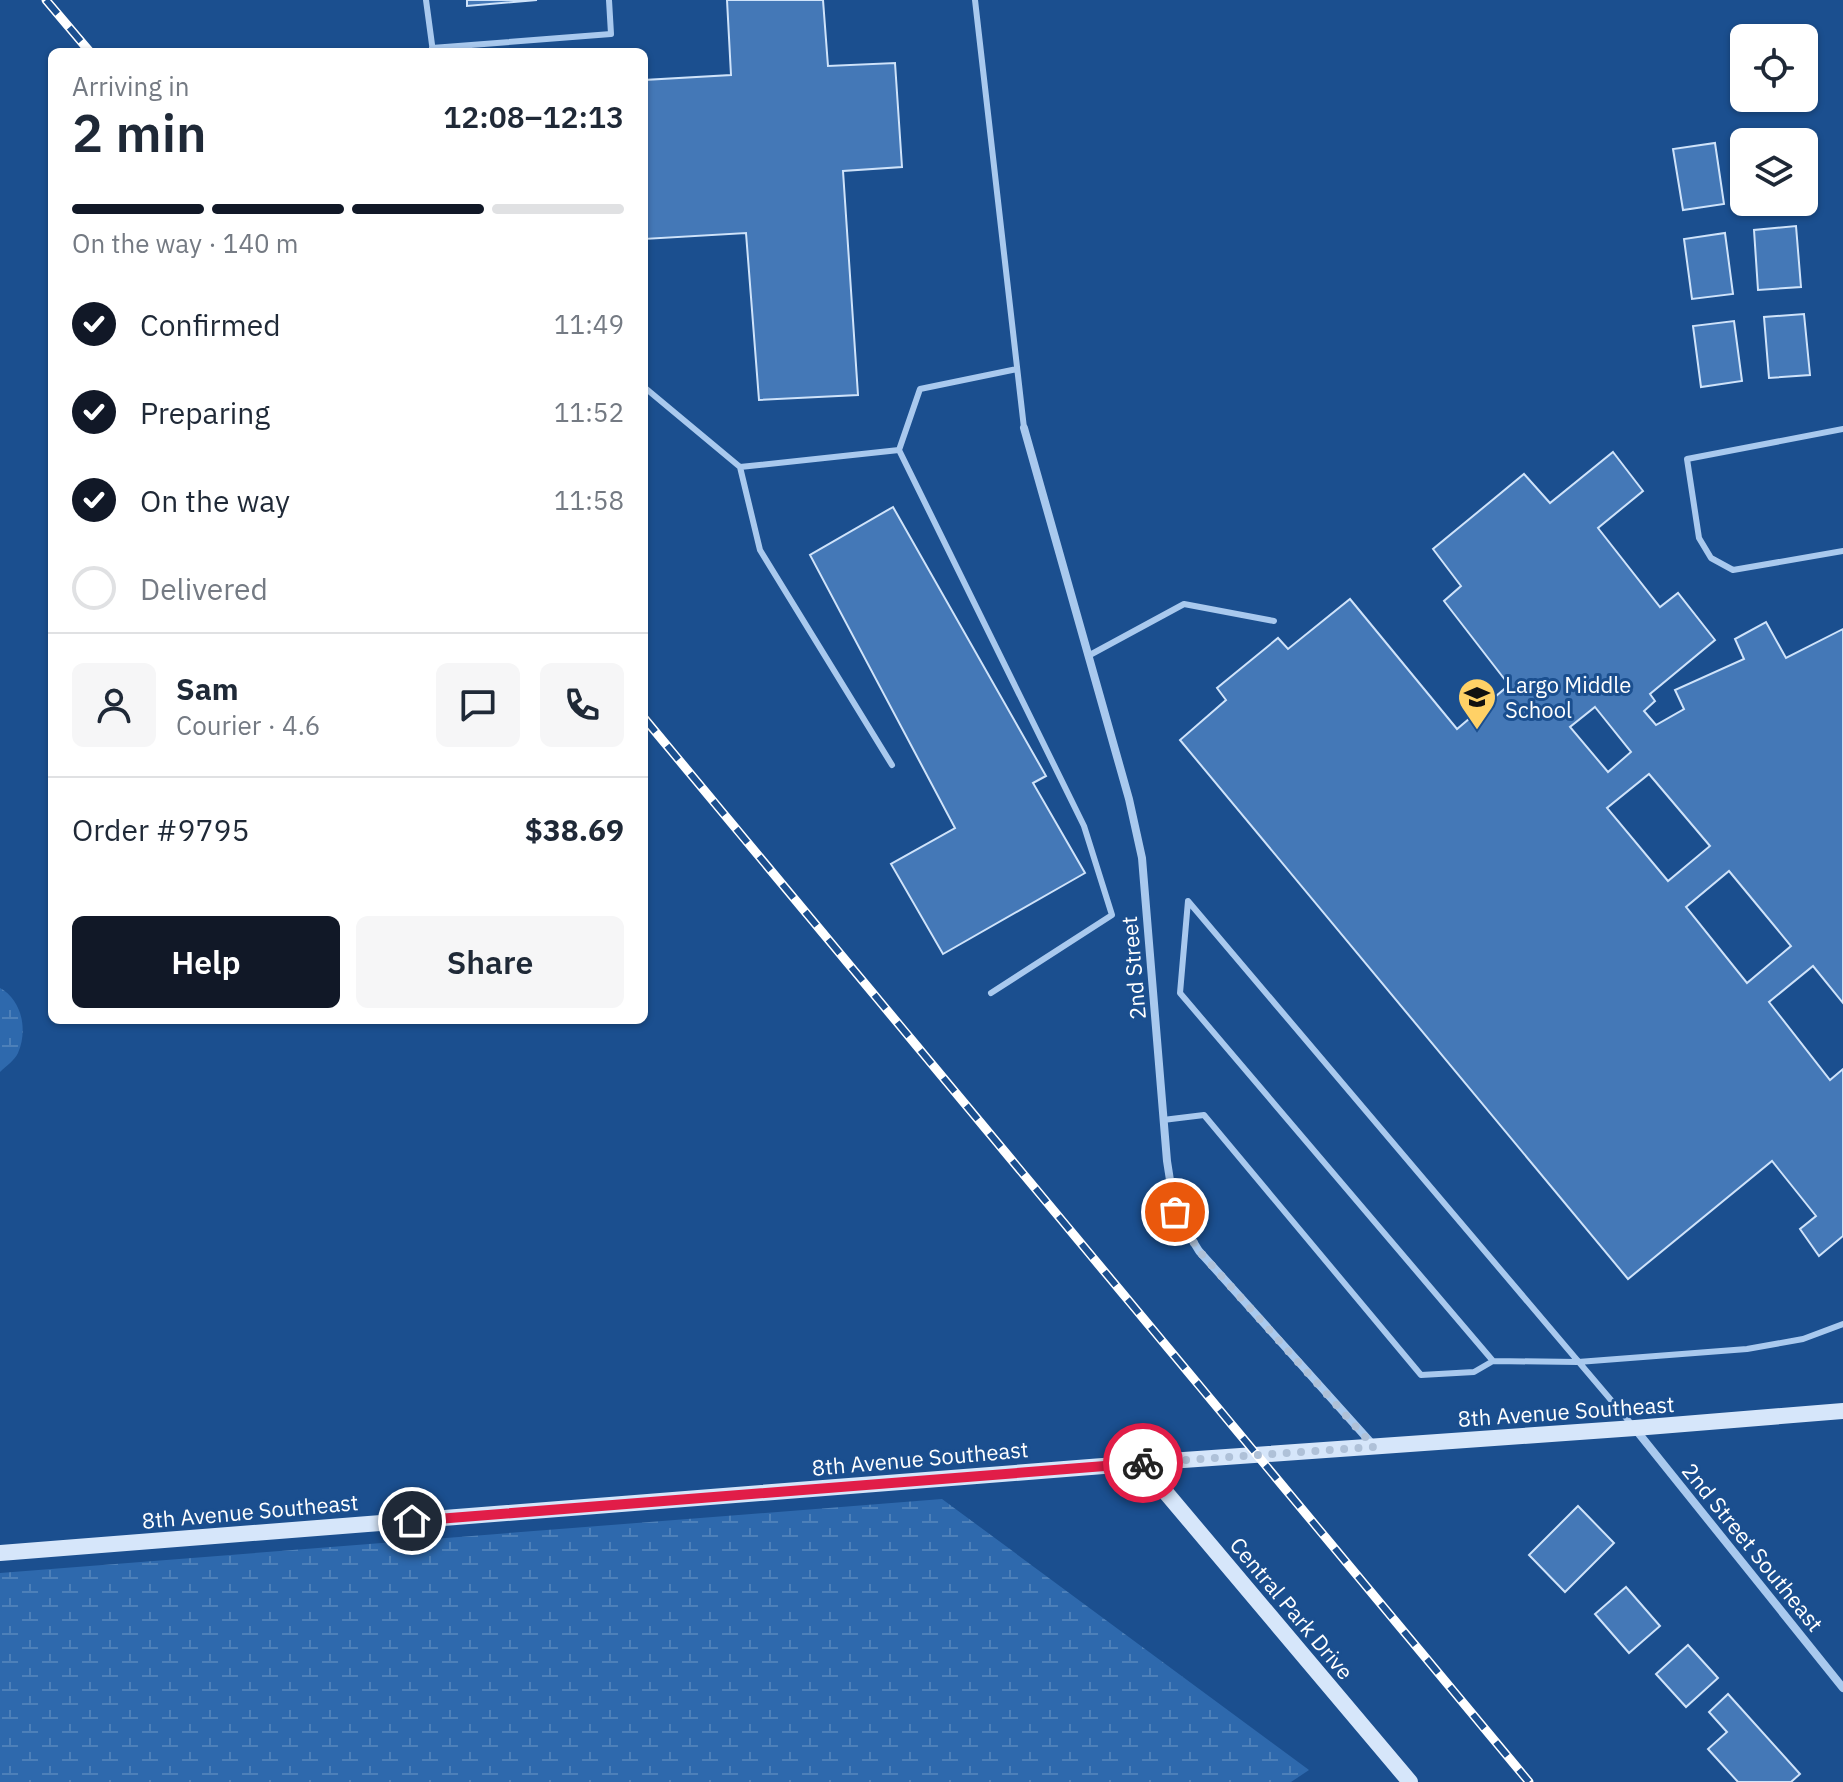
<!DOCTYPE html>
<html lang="en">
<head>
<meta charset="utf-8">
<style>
  body { margin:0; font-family:"IBM Plex Sans",sans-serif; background:#f6f6f7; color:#1f2937; height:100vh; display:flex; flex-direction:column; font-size:30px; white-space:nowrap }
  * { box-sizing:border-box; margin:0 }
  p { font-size:26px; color:#747a83 }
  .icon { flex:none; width:44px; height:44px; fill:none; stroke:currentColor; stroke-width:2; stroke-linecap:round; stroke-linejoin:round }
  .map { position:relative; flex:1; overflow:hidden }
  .side { position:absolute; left:48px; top:48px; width:600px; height:976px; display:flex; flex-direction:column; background:#fff; border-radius:12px; box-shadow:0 2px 6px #0004 }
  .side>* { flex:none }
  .fabs { position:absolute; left:1730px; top:24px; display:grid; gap:16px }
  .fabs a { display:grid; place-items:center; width:88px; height:88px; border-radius:12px; background:#fff; box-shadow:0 2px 6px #0004; font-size:40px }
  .pin { position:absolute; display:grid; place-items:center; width:68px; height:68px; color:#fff; margin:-34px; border:4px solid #fff; border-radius:50%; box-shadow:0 2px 8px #0007 }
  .courier { position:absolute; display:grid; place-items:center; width:80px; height:80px; margin:-40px; border:6px solid #e11d48; border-radius:50%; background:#fff; color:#222; box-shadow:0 2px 10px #0007 }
  .summary em { font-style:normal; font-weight:600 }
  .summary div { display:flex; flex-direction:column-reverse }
  .summary { display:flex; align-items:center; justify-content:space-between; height:136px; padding:0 24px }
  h1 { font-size:52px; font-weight:600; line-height:60px }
  .bar { display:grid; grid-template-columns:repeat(4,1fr); gap:12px 8px; align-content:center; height:96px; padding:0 24px }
  .bar i { height:10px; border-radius:6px; background:#e0e1e3 }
  .bar .active { background:#111827 }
  .bar p { grid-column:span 4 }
  .line { display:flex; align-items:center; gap:20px; padding:0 24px; border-top:2px solid #e0e1e3 }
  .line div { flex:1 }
  .round { display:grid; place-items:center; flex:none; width:84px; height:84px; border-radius:12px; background:#f6f6f7 }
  ol { padding:0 24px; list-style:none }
  li { display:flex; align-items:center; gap:24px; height:88px }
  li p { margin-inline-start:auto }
  li .icon { padding:8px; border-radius:50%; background:#111827; color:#fff; stroke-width:4 }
  li:last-child { color:#747a83 }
  li i { width:44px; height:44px; border:4px solid #e0e1e3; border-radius:50% }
  .cta { display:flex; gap:16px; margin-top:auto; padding:16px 24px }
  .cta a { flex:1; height:92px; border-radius:12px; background:#111827; color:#fff; font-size:32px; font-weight:600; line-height:92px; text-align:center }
  .cta a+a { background:#f6f6f7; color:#1f2937 }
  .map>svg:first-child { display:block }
  .wetland { fill:url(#wetland-marsh) }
  .building { fill:#4478b7; stroke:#cfe3fa; stroke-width:2; fill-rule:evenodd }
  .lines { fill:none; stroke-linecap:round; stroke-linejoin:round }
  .lane { stroke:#a9c9ee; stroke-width:6 }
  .street { stroke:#a9c9ee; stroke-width:8 }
  .secondary { stroke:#d6e6fa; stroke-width:16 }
  .rail-casing { stroke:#fff; stroke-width:9 }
  .rail { stroke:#1b4f8f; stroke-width:6; stroke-dasharray:18; stroke-linecap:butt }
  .done { stroke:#afc1d8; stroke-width:8; stroke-dasharray:0 14.4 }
  .route { stroke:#e11d48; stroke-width:10 }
  .labels { text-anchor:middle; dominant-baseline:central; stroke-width:6; stroke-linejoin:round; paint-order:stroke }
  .poi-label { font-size:22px; fill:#fff; stroke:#1b4f8f; text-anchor:start }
  .street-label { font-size:22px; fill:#fff; stroke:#1b4f8f }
</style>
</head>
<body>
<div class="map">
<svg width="1843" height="1782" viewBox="0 0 1843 1782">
  <defs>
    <pattern id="wetland-marsh" width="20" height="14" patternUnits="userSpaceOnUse" patternTransform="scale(2)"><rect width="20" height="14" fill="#2e69ad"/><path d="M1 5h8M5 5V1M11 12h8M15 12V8" fill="none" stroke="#4d80b9"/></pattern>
  </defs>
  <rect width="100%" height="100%" fill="#1b4f8f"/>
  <path class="wetland" d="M0,988C22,1000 28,1030 18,1053C15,1060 6,1066 0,1072Z
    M942,1499L1309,1770L1291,1782H0V1573Z"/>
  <path class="building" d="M467,0H537L467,6Z
    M727,0H823L828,66L895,63L902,167L843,171L858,395L759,400L746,233L644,239V80L731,75Z
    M1715,143L1724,204L1683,210L1673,149Z
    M1796,226L1801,287L1758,290L1754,230Z
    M1725,233L1733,294L1692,299L1684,239Z
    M1804,314L1810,375L1769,378L1764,317Z
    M1734,321L1742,381L1701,387L1693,326Z
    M1613,452L1643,491L1598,528L1660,607L1678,593L1715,640L1650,694L1655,701L1644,711L1656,725L1684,709L1675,690L1744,659L1735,639L1766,622L1786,658L1843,629V1003L1813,966L1769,1002L1830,1080L1843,1069V1236L1819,1256L1800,1229L1816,1216L1772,1161L1628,1279L1180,740L1226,700L1217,688L1278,638L1288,649L1350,599L1457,729L1509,685L1444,601L1461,586L1433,549L1524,474L1550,503ZM1595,707L1631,752L1608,772L1570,727ZM1649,774L1710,846L1668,881L1607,808ZM1729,871L1791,946L1747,983L1686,907Z
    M893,507L1046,776L1033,783L1085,873L943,954L891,864L955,828L810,555Z
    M1578,1506L1614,1543L1565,1592L1529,1555Z
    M1626,1587L1660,1626L1629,1653L1595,1614Z
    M1688,1645L1718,1678L1686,1707L1656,1674Z
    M1728,1694L1800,1774L1791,1782H1738L1708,1749L1727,1732L1709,1712Z"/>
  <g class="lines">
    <path class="lane" d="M426,0L433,52
      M975,0L1024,428
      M432,48L611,34L609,0
      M644,387L740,467L899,450L920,389L1017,369
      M1843,429L1687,459L1699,538L1711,558L1733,570L1843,551
      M899,450L1084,826L1112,915L991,993
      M740,467L760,550L892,765
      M1088,656L1184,604L1274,621
      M1163,1120L1204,1115L1421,1375L1474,1372L1493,1361L1180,993L1188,901L1633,1426
      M1493,1361L1578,1362L1747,1349L1803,1339L1843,1324"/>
    <path class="street" d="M1024,428L1129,799L1142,858L1167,1161L1175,1212L1199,1251L1374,1446
      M1636,1430L1843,1688"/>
    <path class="secondary" d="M1141,1463L1410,1782
      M0,1553L1141,1463L1635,1428L1843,1411"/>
    <g class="rail-casing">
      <path id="rail" d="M46,0L90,52
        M644,718L1529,1782"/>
    </g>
    <use href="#rail" class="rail"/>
  </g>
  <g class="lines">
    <path class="done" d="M1143,1463L1374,1447L1199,1251L1175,1212"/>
    <path class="route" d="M412,1521L1143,1463"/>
  </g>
  <defs>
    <g id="school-pin" transform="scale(2)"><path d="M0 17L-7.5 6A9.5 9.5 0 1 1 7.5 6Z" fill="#ffd166" stroke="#1b4f8f"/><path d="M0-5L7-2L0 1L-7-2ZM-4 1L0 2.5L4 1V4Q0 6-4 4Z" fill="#111"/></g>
  </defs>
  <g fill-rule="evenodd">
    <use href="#school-pin" x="1477" y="697"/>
  </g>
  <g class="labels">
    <g class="poi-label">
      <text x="1505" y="684">Largo Middle<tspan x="1505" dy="25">School</tspan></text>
    </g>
    <g class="street-label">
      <text transform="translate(1133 968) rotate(-95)">2nd Street</text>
      <text transform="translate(1566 1411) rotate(-4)">8th Avenue Southeast</text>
      <text transform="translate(920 1458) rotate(-5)">8th Avenue Southeast</text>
      <text transform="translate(250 1511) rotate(-5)">8th Avenue Southeast</text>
      <text transform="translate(1753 1547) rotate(51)">2nd Street Southeast</text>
      <text transform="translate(1292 1608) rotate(50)">Central Park Drive</text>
    </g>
  </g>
</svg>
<div class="fabs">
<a><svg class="icon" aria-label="locate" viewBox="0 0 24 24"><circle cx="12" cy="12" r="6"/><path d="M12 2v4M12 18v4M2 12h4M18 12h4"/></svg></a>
<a><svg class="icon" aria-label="layers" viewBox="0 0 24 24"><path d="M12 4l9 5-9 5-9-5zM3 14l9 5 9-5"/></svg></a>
</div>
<div class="pin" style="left:1175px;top:1212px;background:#ea580c"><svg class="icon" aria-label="bag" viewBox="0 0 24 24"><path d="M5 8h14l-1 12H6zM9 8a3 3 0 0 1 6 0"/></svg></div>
<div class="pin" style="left:412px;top:1521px;background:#1f2937"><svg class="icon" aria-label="home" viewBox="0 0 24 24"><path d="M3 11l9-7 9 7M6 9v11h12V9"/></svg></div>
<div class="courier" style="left:1143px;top:1463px"><svg class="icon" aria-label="bike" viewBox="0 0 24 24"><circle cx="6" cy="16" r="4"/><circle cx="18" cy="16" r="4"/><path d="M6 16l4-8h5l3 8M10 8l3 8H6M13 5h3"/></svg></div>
<section class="side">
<div class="summary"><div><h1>2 min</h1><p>Arriving in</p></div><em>12:08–12:13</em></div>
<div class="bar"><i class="active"></i><i class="active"></i><i class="active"></i><i></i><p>On the way · 140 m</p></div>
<ol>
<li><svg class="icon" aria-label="check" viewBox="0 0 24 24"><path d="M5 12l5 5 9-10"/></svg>Confirmed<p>11:49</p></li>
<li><svg class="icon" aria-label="check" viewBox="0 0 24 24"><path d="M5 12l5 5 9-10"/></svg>Preparing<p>11:52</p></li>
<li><svg class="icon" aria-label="check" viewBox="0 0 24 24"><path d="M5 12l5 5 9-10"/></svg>On the way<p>11:58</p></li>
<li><i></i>Delivered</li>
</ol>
<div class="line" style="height:144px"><a class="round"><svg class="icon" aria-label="person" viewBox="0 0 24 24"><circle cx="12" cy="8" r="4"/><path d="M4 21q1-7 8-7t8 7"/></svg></a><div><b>Sam</b><p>Courier · 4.6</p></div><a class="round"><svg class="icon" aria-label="chat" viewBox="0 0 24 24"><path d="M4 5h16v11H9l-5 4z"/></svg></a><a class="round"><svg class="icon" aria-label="phone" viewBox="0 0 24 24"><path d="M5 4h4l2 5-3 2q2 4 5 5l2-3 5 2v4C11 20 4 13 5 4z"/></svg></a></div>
<div class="line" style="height:104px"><div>Order #9795</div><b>$38.69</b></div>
<div class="cta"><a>Help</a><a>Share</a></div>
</section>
</div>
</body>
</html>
